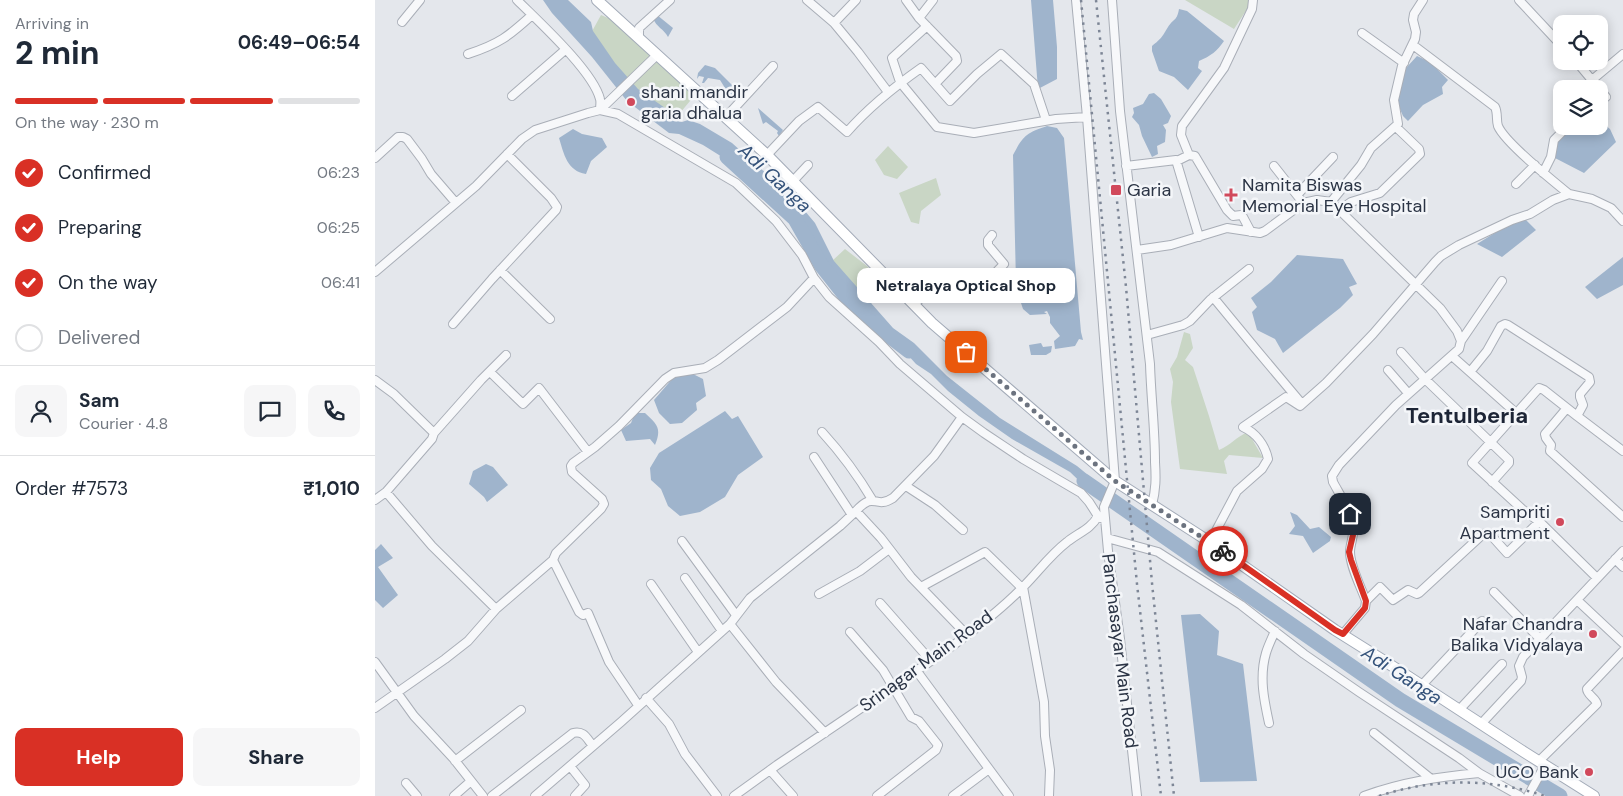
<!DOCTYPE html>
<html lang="en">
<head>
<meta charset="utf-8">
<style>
  body { margin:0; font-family:"DM Sans",sans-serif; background:#f6f6f7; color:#1f2937; height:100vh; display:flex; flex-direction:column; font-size:19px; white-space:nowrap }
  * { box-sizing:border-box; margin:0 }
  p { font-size:16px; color:#747a83 }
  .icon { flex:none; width:28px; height:28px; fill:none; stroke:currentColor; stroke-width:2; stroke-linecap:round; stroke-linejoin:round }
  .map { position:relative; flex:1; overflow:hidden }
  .side { display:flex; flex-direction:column; background:#fff; width:375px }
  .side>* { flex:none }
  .buttons { position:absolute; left:1178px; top:15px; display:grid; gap:10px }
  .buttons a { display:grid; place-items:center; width:55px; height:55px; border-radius:10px; background:#fff; box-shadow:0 2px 12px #0003; font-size:25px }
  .pin { position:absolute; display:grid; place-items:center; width:42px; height:42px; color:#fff; margin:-21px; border-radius:10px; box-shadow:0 2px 8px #0006 }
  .courier { position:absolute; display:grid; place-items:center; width:50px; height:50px; margin:-25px; border:4px solid #d93025; border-radius:50%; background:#fff; color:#222; box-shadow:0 1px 6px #0007 }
  .bubble { position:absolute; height:35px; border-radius:10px; background:#fff; box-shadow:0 2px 12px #0003; font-size:16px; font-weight:700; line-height:35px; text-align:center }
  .overview em { font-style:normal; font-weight:700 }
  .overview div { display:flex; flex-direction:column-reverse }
  .overview { display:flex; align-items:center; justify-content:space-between; height:85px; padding:0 15px }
  h1 { font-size:32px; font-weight:700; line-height:38px }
  .bar { display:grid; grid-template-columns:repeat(4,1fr); gap:8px 5px; align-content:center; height:60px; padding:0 15px }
  .bar i { height:6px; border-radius:4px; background:#e0e1e3 }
  .bar .selected { background:#d93025 }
  .bar p { grid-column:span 4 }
  .line { display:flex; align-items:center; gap:12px; padding:0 15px; border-top:1px solid #e0e1e3 }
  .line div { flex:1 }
  .round { display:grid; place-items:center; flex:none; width:52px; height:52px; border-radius:10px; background:#f6f6f7 }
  ol { padding:0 15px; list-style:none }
  li { display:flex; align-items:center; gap:15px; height:55px }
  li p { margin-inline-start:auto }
  li .icon { padding:5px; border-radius:50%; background:#d93025; color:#fff; stroke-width:4 }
  li:last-child { color:#747a83 }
  li i { width:28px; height:28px; border:2px solid #e0e1e3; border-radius:50% }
  .primary-button { display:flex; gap:10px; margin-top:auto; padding:10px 15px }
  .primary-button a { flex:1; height:58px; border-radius:10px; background:#d93025; color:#fff; font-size:20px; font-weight:700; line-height:58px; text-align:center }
  .primary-button a+a { background:#f6f6f7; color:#1f2937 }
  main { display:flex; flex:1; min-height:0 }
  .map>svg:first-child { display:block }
  .green { fill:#c9d6c5 }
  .water { fill:#9fb4cc }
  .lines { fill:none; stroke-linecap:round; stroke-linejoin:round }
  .river { stroke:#9fb4cc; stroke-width:15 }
  .minor-casing { stroke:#a9aeb7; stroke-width:10 }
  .major-casing { stroke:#a3abb8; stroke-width:12 }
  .minor { stroke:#f7f8fa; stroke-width:8 }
  .major { stroke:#fff; stroke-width:10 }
  .rail { stroke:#7d8696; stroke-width:2.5; stroke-dasharray:2.5 5; stroke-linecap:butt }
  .done { stroke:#6c737f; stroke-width:5; stroke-dasharray:0 9 }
  .route { stroke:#d93025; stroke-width:6 }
  .poi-dot { fill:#d1495b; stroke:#f4f6f9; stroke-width:2 }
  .labels { text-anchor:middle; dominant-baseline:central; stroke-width:5; stroke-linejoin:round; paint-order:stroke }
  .poi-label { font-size:18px; fill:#2b3445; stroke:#f4f6f9; text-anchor:start }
  .street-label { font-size:18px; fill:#2b3445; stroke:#f4f6f9 }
  .water-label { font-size:19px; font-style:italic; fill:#34527a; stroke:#f4f6f9 }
  .district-label { font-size:22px; font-weight:bold; fill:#1d2536; stroke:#f4f6f9 }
</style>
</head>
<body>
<main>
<section class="side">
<div class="overview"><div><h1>2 min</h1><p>Arriving in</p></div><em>06:49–06:54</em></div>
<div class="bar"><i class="selected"></i><i class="selected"></i><i class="selected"></i><i></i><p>On the way · 230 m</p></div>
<ol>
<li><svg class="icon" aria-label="check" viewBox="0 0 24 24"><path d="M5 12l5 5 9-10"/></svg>Confirmed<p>06:23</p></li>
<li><svg class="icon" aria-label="check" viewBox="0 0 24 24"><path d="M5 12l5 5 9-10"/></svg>Preparing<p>06:25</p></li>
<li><svg class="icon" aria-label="check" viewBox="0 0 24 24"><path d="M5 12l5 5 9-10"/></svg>On the way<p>06:41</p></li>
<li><i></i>Delivered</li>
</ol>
<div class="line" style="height:90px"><a class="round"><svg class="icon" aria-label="person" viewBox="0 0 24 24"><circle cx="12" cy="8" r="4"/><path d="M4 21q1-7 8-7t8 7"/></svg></a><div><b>Sam</b><p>Courier · 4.8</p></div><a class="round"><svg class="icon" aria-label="chat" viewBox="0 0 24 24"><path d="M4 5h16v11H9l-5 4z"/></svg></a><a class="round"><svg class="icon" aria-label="phone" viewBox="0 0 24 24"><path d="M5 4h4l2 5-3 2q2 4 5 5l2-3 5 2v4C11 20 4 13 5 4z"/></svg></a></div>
<div class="line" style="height:65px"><div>Order #7573</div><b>₹1,010</b></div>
<div class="primary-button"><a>Help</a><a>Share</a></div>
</section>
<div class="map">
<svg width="1248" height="796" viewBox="0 0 1248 796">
  <rect width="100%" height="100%" fill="#e4e7ec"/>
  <path class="green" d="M810,0H878L859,29Z
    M226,15L238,20L320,95L300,119L270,104L215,35Z
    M513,146L533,167L522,179L509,175L500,160Z
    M561,178L566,195L546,211L544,224L536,222L524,193Z
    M470,249L492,266L510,286L496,304L457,261Z
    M809,332L815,334L818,348L810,360L818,367L834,416L844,450C856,445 861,437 873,432L888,458L854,455L849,461L852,474L805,469L796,402L798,382L795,369L802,357Z"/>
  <path class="water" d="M168,0H193L216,22L218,31L240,63L263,89L300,115L298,119L307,122L313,120L325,124L357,143L419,198L440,223L459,261L518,328L539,343L572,376L625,418L702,466L724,484L725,498L720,496L695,472L637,439L604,416L573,391L556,374L541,364L512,332L500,324L478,303L445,259L415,215L394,191L368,170L328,145L304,134L294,133L252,101L217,57L177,13Z
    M656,0H678L682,47V79L663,89Z
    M804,9L812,11L849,41C842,51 836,56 824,61L823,68L827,71L813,90L799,77L784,71L777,51V46C787,38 787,37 793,27C799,18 802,21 804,9Z
    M282,15L298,28L293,37C289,29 281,27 278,18Z
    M1042,56L1055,62L1073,80L1067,87L1068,94L1048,105L1033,121L1028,116L1022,102L1031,68Z
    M330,65L340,68L361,89L363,88L370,94L360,100L352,95V91L348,90L347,88H350L345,80L333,78L329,83H327L329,77L324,76L322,79L323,73Z
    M779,93L786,99L796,116L793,123L788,125L791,130L790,142L782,146L783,154L777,157L767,136L764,125L757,117L759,113L758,108L768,104L774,94Z
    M383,108L408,130L404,136L402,133L403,131L391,122L388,124Z
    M1224,120L1235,129L1241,142L1209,173L1180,158L1181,142L1200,126H1224Z
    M672,126L682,128L689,138L706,332L708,340L704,339L700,346L680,349L679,341L685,336L675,323V317L672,311L669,312L672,314L655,315L648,309L643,294L649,297L643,291L641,283L638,155C648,136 651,133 672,126Z
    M198,129L207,134L227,138L232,147L216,161L211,174C192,171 189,154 184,138Z
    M1147,216L1161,230L1127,257L1102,244Z
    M922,255L968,259L982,284L974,287L978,295L965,308L908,353L900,339L882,330L877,312L882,307L876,298L896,282Z
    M1248,257V285L1222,299L1210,287Z
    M666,343L668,347L677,346L676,352L671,355H656L654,345Z
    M314,372L328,379L331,396L321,403L322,410L307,423L295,424L284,413L279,400L298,378Z
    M350,411L357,419L363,416L388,457L363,475L350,497L325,512L305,516L293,506L286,489L276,480L275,468L284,453Z
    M260,413H270C282,424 287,428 280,445L275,439L251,441L246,430L256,423Z
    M111,464L118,467L133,485L112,502L109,497L94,484L98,471Z
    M915,512L922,515L935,529L944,527L956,537L955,541L938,553L928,536L914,534L920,526Z
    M6,544L18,558L3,567L23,595L8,608L0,600V550Z
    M825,614L844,631L842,655L868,664L882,781L825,782L806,615Z"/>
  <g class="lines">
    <path class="river" d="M352,157L420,219L446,265L484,313L534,351
      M709,481L1025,700L1185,796"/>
    <g class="minor-casing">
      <path id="minor" d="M142,0C164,22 218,71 225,99C226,102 225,106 225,110
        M432,0L459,23L483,52L513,92
        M531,0L544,18L581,56L582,61L560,84
        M701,0L712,117L740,481L729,507L733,551L745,639L762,796
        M737,0L745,111L775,364C776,397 780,429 780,462C781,478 781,489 777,505
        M1144,0L1186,45
        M544,18L558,0
        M27,22L45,0
        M459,23L481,0
        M552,26L517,58L525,82L562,127L599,133L681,119L712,117
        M987,33L1029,63
        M264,38V28L295,0
        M1038,45L1120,107C1123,113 1121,120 1123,126C1130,143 1178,181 1194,194
        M93,54C124,44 134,36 157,15
        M1201,61L1231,97L1224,102
        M1217,80L1248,54
        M137,96L190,50
        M225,110L282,55
        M351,117L398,66
        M392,155L424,121L443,107L472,132C494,107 519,87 546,68L575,101L602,74L626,54L659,84L671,120
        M814,155L806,135L807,126L849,68L877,9L878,0
        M0,158L23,137H28L32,139L47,159L56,174L81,203
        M802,161L814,155L820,156L852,210L858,216L866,215L868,217L876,232
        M751,166L801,160L824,237
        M899,166L925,199
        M1168,173L1176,157L1179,140L1193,126
        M418,181L433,165
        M1141,184L1160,165
        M922,195L958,157
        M956,202L986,165L996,148L1023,124L1019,100L1027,66L1040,39L1041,32L1038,20L1039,14L1048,0
        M965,210L976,202L1005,193L1045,154L1044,149L1021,127
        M762,250L796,245L852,228L885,233L890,231L928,203L942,200L956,202L1065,308L1082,331L1086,341L1084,349L1021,405L964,465L957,476L958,482C965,495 975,510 978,525C980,535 975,543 975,552C975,566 986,587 991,601L990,608L968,634
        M125,270L175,319
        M0,272L101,186L147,139L160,130L213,113L225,110L243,114L361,183L401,221L427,255L439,278L454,297L504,342L525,364L587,417L609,433L648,459L706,493L714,502L723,516L730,520
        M838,297L880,348L927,404
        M539,304L572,277L578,278L595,295L600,294L629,264L613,245V240L617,235
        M78,324L117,279L181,210L182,207L176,198L132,154
        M772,335L808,325L815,321L835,300L874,269
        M1086,341L1127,281
        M1026,352L1050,379L1134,460V463L1117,482
        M1077,356L1095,372L1112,351L1126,326L1130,324L1133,325L1214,377L1215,382L1205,394V397L1208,405L1202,416L1248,451
        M1013,370L1033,393
        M115,372L148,404L164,388L213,452
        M1095,372L1141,413
        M0,380L19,394L59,433
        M1192,408L1170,434L1171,438L1176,445L1175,451L1248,517
        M1202,416L1169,390L1164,388L1097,463L1147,509L1166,523L1222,578
        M587,417L559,456L518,498C499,510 500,490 481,511L506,538L536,577L592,635
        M447,432C468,455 482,474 498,501
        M439,457L477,515
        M531,486L560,505L588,530
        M11,492L57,546L121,609
        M0,500L11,492L57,439L59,433L106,380L131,355
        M732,538L783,552L866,605L929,654L984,692L1084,758L1104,773L1145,796
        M307,541L361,615
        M835,542L862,491L887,469L893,459C890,445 881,433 868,427L911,397L925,406L951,383L998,334L1060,262L1066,256L1084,245L1137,220L1155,214L1178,200L1194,194L1217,199L1236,208L1248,221
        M1240,559L1248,567
        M178,560L204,612L208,615L213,613L234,662L263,705
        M310,578L347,631
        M276,584L323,652
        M546,587L610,552L647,588
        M648,587L669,702L670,736L675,770L674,796
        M1119,592L1165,639
        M444,594L485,571L514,549
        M1202,600L1248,643
        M991,601L1005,587L1018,600L1033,590L1042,594L1044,593L1108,534L1114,533L1132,553L1164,522
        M505,603L556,661
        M355,624L401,682L450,733
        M475,632L508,670L536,717L544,721L563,745L561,750L502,796
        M0,662L39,716L78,758L108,796
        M541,670L634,796
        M1047,685L1107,621
        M271,698L294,724L310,754L342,796
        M0,708L70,659L93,641L121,609L178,560L181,553L226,509L229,504L227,499L197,472L196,466L198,463L220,447L244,426L290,379L299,373L330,368L343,360L412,307L439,278
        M1084,710L1127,664
        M894,723C889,700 884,677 891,653C893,646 897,638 900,631
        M1106,724L1146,681L1147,677L1144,666L1148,657L1248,551
        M999,733L1055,778
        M80,761L146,710
        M1164,761L1222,704C1221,698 1212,695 1212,689L1248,651
        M195,766L210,785L200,796
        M395,770L418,796
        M31,783L42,796
        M79,796L96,781
        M117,796L198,733C209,730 212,739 218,746
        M160,796L246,722L355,624L375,598L465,526L481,511
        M359,796L402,765L569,652C597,632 625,611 649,586C663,572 675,555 692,542C703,533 716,529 723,516
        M578,796L614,769
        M989,796C1028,782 1062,777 1104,773
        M1153,796L1170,765"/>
    </g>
    <g class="major-casing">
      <path id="major" d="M222,0L392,155L557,323L740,481L827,537L960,630L1011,662L1149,752L1219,796"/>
    </g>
    <use href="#minor" class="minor"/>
    <use href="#major" class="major"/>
    <path class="rail" d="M706,0L762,584L786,796
      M721,0L751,287L777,583L799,796
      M1004,796C1059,778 1115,778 1170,796"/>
  </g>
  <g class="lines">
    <path class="done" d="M591,352L740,481L848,551"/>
    <path class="route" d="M848,551L960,630L968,634L990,608L991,601L976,560L974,552L978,535V526L975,514"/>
  </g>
  <g class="poi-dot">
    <circle cx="256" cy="102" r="5"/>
    <rect x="735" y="184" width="12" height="12" rx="2.5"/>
    <path d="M853.5 187.5h5v5h5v5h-5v5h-5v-5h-5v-5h5z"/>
    <circle cx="1185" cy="522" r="5"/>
    <circle cx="1218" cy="634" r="5"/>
    <circle cx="1214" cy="772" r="5"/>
  </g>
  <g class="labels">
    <g class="poi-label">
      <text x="266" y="92">shani mandir<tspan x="266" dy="21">garia dhalua</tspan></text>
      <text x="867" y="185">Namita Biswas<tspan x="867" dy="21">Memorial Eye Hospital</tspan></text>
      <text x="752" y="190">Garia</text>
      <text x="1175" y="512" text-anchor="end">Sampriti<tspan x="1175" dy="21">Apartment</tspan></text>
      <text x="1208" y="624" text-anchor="end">Nafar Chandra<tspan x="1208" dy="21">Balika Vidyalaya</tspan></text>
      <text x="1204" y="772" text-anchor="end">UCO Bank</text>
    </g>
    <g class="street-label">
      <text transform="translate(745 651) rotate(83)">Panchasayar Main Road</text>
      <text transform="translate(551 661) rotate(-36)">Srinagar Main Road</text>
    </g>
    <g class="water-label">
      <text transform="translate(400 178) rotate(43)">Adi Ganga</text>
      <text transform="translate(1027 675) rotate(33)">Adi Ganga</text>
    </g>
    <g class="district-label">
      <text x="1092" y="415">Tentulberia</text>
    </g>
  </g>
</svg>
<div class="buttons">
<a><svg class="icon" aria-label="locate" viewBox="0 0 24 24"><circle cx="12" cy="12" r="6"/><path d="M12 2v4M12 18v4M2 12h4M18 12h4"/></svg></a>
<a><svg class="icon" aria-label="layers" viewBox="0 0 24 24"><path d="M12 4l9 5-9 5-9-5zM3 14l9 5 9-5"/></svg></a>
</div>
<div class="pin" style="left:591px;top:352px;background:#ea580c"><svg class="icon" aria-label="bag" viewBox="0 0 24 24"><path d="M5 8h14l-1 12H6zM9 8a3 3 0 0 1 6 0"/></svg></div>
<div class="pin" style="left:975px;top:514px;background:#1f2937"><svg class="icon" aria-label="home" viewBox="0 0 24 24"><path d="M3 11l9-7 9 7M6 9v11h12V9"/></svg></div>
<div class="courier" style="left:848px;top:551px"><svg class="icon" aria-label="bike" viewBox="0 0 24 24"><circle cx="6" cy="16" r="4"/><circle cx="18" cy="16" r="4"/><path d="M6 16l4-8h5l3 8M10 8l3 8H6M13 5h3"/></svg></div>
<div class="bubble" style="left:482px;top:268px;width:218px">Netralaya Optical Shop</div>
</div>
</main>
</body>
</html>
